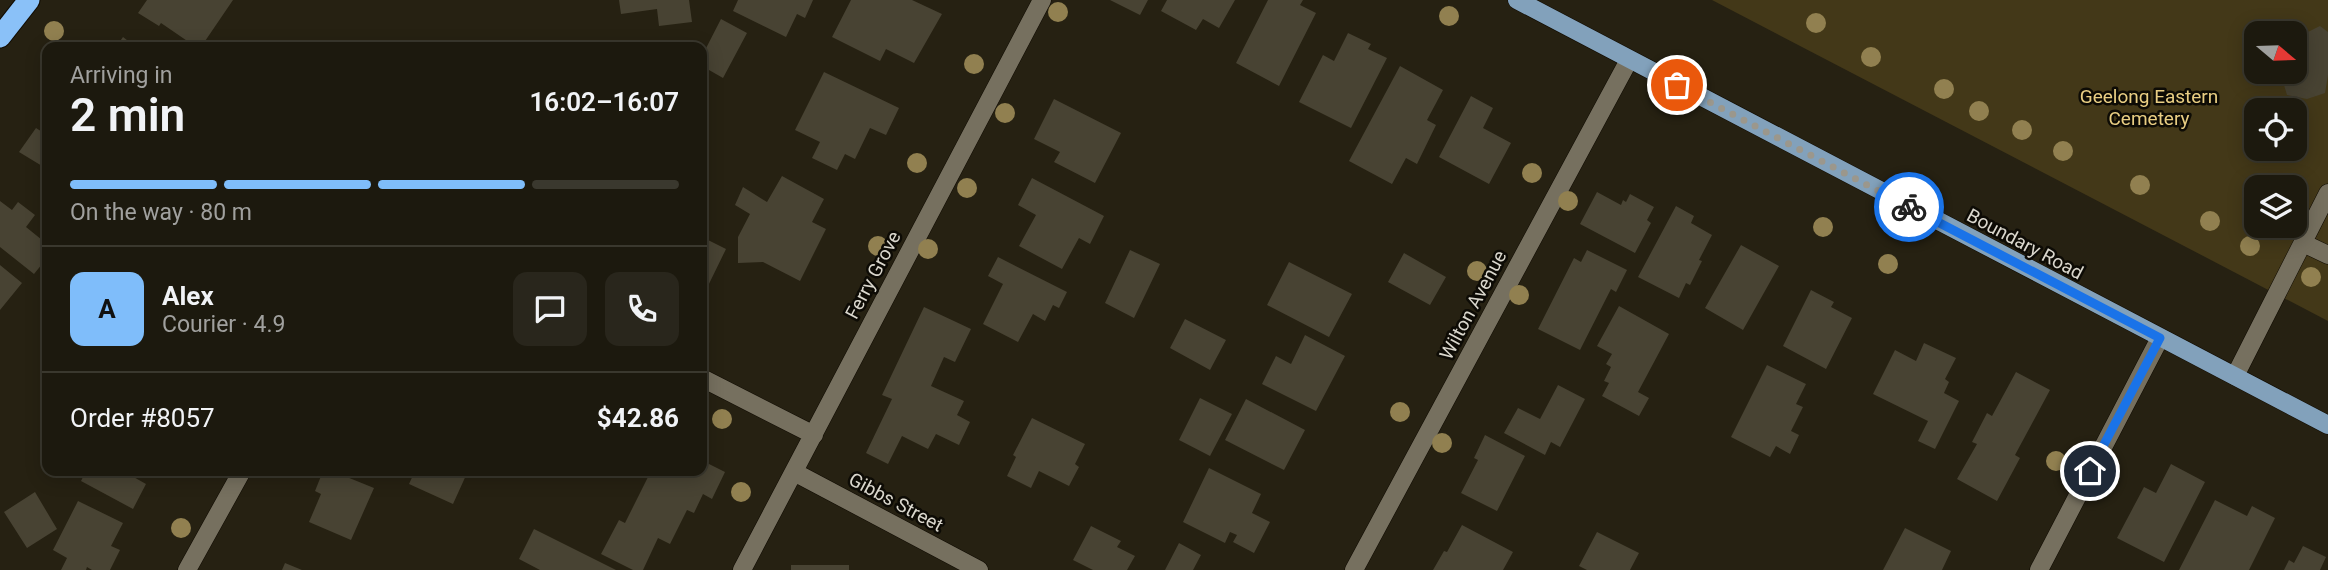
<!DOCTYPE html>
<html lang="en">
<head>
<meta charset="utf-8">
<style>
  body { margin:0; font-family:Roboto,sans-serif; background:#29261c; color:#f1f3f6; height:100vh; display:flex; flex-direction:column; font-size:26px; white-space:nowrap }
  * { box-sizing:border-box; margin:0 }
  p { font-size:23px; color:#a0a09e }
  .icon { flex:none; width:38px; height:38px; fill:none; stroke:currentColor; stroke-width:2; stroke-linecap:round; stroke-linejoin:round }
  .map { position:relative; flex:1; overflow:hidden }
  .drawer { position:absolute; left:42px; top:42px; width:665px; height:434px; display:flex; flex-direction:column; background:#1c190e; border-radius:14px; box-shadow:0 4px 18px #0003,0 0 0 2px #3a382e }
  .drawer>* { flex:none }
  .needle { width:46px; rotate:109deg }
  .fabs { position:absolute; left:2244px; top:21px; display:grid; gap:14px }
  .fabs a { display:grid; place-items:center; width:63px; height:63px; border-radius:14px; background:#1c190e; box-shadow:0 4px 18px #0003,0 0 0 2px #3a382e; font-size:35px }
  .pin { position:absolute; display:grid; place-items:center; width:60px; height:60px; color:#fff; margin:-30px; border:4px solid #fff; border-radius:50%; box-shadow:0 2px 7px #0007 }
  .courier { position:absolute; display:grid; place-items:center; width:70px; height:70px; margin:-35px; border:5px solid #1a73e8; border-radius:50%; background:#fff; color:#222; box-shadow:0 2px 9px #0007 }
  .summary em { font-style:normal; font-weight:600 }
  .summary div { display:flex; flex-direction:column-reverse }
  .summary { display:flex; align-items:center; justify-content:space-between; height:119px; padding:0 28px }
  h1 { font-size:46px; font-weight:600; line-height:52px }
  .bar { display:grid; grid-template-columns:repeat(4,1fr); gap:10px 7px; align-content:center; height:84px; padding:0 28px }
  .bar i { height:9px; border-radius:5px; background:#3a382e }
  .bar .active { background:#7fbdfa }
  .bar p { grid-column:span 4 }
  .line { display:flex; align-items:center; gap:18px; padding:0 28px; border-top:2px solid #3a382e }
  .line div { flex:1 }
  .round { display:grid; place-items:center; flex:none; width:74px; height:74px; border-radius:14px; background:#29261c }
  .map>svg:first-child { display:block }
  .green { fill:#433818; fill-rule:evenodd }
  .building { fill:#484333 }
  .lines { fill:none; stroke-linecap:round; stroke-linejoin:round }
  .minor-casing { stroke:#0f0a01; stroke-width:19 }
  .major-casing { stroke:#0f0a01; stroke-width:19 }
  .highway-casing { stroke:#0f0a01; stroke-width:23 }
  .minor { stroke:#76705f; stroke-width:18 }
  .major { stroke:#82a1bb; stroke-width:18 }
  .highway { stroke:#8ac1f8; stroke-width:21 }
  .tree { fill:#918050 }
  .done { stroke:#9b978c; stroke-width:7; stroke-dasharray:0 12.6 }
  .route { stroke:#1a73e8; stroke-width:9 }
  .labels { text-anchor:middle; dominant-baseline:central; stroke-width:5; stroke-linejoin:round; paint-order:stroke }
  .park-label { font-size:19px; fill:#e9ce83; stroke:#0d0b05 }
  .street-label { font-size:19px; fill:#dad7cd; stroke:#0d0b05 }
</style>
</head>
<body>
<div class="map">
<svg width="2328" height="570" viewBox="0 0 2328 570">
  <rect width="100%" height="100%" fill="#262112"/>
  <path class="green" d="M1712,0H2328V321ZM2256,33H2294V72H2256ZM2256,110H2294V149H2256ZM2256,187H2294V226H2256Z"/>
  <path class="building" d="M147,0H233L201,47H196L161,23L159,26L138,13Z
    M619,0H689L692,22L659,26L657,9L621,14Z
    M738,0H813L805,18L797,14L786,37L733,11Z
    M851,0H912L942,14L914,63L886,49L880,61L832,37Z
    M1110,0H1148L1140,15Z
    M1167,0H1235L1219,28L1203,19L1196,30L1161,11Z
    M1268,0H1303L1300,5L1316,13L1279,86L1236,63Z
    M721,19L747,33L723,78L702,66V56Z
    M2320,26L2328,32V75L2325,93L2307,99L2287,95L2281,75L2276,72H2294V33H2278L2282,28L2304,34Z
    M1348,33L1371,44L1368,49L1387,58L1351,128L1299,102L1323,55L1334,61Z
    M123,37L136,47H116Z
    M348,43L375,44V47H348Z
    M1400,66L1443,90L1427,120L1436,125L1417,164L1406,158L1392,184L1349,161Z
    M824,72L899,108L886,135L870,128L855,159L845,154L837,170L812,158L820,142L795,130Z
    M1471,96L1493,108L1483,128L1511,143L1489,184L1439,157Z
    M1054,99L1121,133L1095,183L1054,162L1060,152L1034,139Z
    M36,128L47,135V169L19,152Z
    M782,176L824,199L812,222L826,229L800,281L763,262L738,263V237L750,214L735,205L743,187L767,202Z
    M1032,178L1104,216L1090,244L1079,238L1062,269L1019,246L1036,215L1018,205Z
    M1597,192L1621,205L1623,200L1626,202L1630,194L1654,207L1647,220L1651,223L1635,253L1580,224Z
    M0,201L12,210L18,202L35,215L26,227L47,244V258L34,274L0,247Z
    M1676,206L1694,216L1691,223L1712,235L1699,260L1702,261L1690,285L1686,283L1679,298L1638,277Z
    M702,237L726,249L706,290L702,288Z
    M1741,245L1779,266L1743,330L1705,308Z
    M1130,250L1160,264L1134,318L1105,303Z
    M1587,250L1627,270L1616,292L1611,289L1580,350L1538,329L1574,258L1581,262Z
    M1404,253L1446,277L1430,305L1388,282Z
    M998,257L1067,292L1059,308L1053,305L1045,321L1033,314L1018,342L983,324L1003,284L988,276Z
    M1289,262L1352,294L1329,337L1267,305Z
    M0,265L22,283L0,310Z
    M1811,290L1834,302L1831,307L1852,318L1826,369L1783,346Z
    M1619,306L1669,334L1638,392L1649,398L1639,416L1602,396L1609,383L1604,381L1611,367L1606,364L1612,354L1597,346Z
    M924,307L971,329L955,362L944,357L931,386L964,401L957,415L970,422L959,445L936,434L928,449L902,436L888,464L866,453L892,399L882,395Z
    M1185,319L1226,340L1210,370L1170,348Z
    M1305,335L1345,356L1316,411L1262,384L1276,356L1291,364Z
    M1924,343L1956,358L1945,379L1949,382L1944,393L1959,401L1935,449L1918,441L1928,421L1873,394L1895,350L1916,361Z
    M1767,365L1806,384L1796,404L1803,407L1791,431L1799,435L1790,454L1776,446L1770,457L1731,437Z
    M2016,372L2050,390L2015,455L2020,458L1997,501L1957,479L1977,444L1972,442L1987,413L1992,416Z
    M1558,385L1585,399L1560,447L1551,442L1545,455L1504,433L1518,408L1540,419Z
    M1200,398L1232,414L1210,456L1179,440Z
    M1246,399L1305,430L1284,470L1225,440Z
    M1032,418L1085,444L1075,464L1079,467L1069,486L1039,471L1031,488L1007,476L1016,457L1013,455Z
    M1485,435L1525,456L1497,511L1461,493L1478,460L1474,458Z
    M702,451L707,454L703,461L725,472L712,499L703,494L694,513L687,510L670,544L658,538L643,570H633L601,554L619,520L625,523L651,471H702Z
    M2171,464L2205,482L2164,562L2117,538L2144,487L2156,493Z
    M1209,468L1261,494L1252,513L1270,522L1254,553L1233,542L1237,535L1230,532L1225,543L1183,522Z
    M86,471H123L146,484L133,509L81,481Z
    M323,471H338L337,473L374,488L351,540L309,522L321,494L315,491Z
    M415,471H468L453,504L409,484Z
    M35,492L57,529L27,548L4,512Z
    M2215,500L2247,516L2252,506L2275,518L2249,570H2179Z
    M78,501L123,523L111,546L120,550L110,570H92L87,567L86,570H61L67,558L53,550Z
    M1462,525L1513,552L1503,570H1433L1444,551L1447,552Z
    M1091,526L1121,541L1117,547L1135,556L1127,570H1093L1073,560Z
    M1905,528L1951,551L1942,570H1883Z
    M534,529L616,570H540L519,559Z
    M1597,532L1639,553L1630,570H1587L1579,566Z
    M1179,543L1201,555L1193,570H1165Z
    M2303,546L2326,557L2320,570H2284L2289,560L2294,563Z
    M285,563L302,570H282Z
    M791,565H849V570H791Z"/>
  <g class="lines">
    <g class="minor-casing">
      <path id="minor" d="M2303,243L2328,255
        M2235,376L2328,193
        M702,378L814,435
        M794,472L979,570
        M187,570L242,471
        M742,570L1042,0
        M1354,570L1629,60
        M2039,570L2160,338"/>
    </g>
    <g class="major-casing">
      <path id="major" d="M1517,0L2328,425"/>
    </g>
    <g class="highway-casing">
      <path id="highway" d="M0,37L29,0"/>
    </g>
    <use href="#minor" class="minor"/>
    <use href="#major" class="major"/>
    <use href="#highway" class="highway"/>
  </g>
  <g class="tree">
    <circle cx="1058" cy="12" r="10"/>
    <circle cx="1449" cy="16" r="10"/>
    <circle cx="1816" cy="23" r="10"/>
    <circle cx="54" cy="31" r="10"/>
    <circle cx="1871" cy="57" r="10"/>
    <circle cx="974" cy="64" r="10"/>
    <circle cx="1944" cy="89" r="10"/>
    <circle cx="1979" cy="111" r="10"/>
    <circle cx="1005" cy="113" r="10"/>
    <circle cx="2022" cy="130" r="10"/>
    <circle cx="2063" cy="151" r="10"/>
    <circle cx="917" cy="163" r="10"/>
    <circle cx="1532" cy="173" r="10"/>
    <circle cx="2140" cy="185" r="10"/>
    <circle cx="967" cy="188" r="10"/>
    <circle cx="1568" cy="201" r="10"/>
    <circle cx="2210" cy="221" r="10"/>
    <circle cx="1823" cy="227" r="10"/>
    <circle cx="878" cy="246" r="10"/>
    <circle cx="2250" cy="246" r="10"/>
    <circle cx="928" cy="249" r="10"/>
    <circle cx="1888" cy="264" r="10"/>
    <circle cx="1477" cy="271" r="10"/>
    <circle cx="2311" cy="277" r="10"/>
    <circle cx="1519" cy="295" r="10"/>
    <circle cx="1400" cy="412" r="10"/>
    <circle cx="722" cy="419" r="10"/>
    <circle cx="1442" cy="443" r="10"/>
    <circle cx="2056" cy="461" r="10"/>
    <circle cx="741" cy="492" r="10"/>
    <circle cx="181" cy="528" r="10"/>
  </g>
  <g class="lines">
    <path class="done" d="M1677,85L1909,207"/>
    <path class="route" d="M1909,207L2160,338L2090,471"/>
  </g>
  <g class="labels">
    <g class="park-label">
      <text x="2149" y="96">Geelong Eastern<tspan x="2149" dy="22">Cemetery</tspan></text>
    </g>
    <g class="street-label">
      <text transform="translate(2025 244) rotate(28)">Boundary Road</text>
      <text transform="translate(873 275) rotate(-62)">Ferry Grove</text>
      <text transform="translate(1473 305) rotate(-62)">Wilton Avenue</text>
      <text transform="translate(896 502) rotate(28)">Gibbs Street</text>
    </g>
  </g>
</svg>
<div class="fabs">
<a><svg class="needle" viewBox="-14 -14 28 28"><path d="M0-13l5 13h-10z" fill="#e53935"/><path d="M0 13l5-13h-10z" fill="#a0a09e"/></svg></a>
<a><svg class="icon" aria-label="locate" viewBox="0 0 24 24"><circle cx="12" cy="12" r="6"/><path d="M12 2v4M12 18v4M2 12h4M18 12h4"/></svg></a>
<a><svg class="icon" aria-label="layers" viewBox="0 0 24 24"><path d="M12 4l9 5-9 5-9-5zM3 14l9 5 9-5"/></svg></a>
</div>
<div class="pin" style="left:1677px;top:85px;background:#ea580c"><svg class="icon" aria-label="bag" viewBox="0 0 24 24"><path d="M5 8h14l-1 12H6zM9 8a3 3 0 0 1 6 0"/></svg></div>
<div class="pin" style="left:2090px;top:471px;background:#1f2937"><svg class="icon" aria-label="home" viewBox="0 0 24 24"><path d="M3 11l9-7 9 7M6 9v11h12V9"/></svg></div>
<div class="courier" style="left:1909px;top:207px"><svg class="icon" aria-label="bike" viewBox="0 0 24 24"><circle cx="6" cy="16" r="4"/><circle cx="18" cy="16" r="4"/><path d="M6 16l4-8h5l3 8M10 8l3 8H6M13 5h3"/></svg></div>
<section class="drawer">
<div class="summary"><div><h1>2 min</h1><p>Arriving in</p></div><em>16:02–16:07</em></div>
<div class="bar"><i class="active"></i><i class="active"></i><i class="active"></i><i></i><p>On the way · 80 m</p></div>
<div class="line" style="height:126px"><b class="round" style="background:#7fbdfa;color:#111">A</b><div><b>Alex</b><p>Courier · 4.9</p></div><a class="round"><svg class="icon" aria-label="chat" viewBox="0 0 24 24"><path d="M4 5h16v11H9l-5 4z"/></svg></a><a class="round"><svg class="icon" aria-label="phone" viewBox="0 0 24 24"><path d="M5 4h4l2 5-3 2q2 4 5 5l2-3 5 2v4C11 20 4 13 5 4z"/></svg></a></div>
<div class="line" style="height:91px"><div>Order #8057</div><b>$42.86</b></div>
</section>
</div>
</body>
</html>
